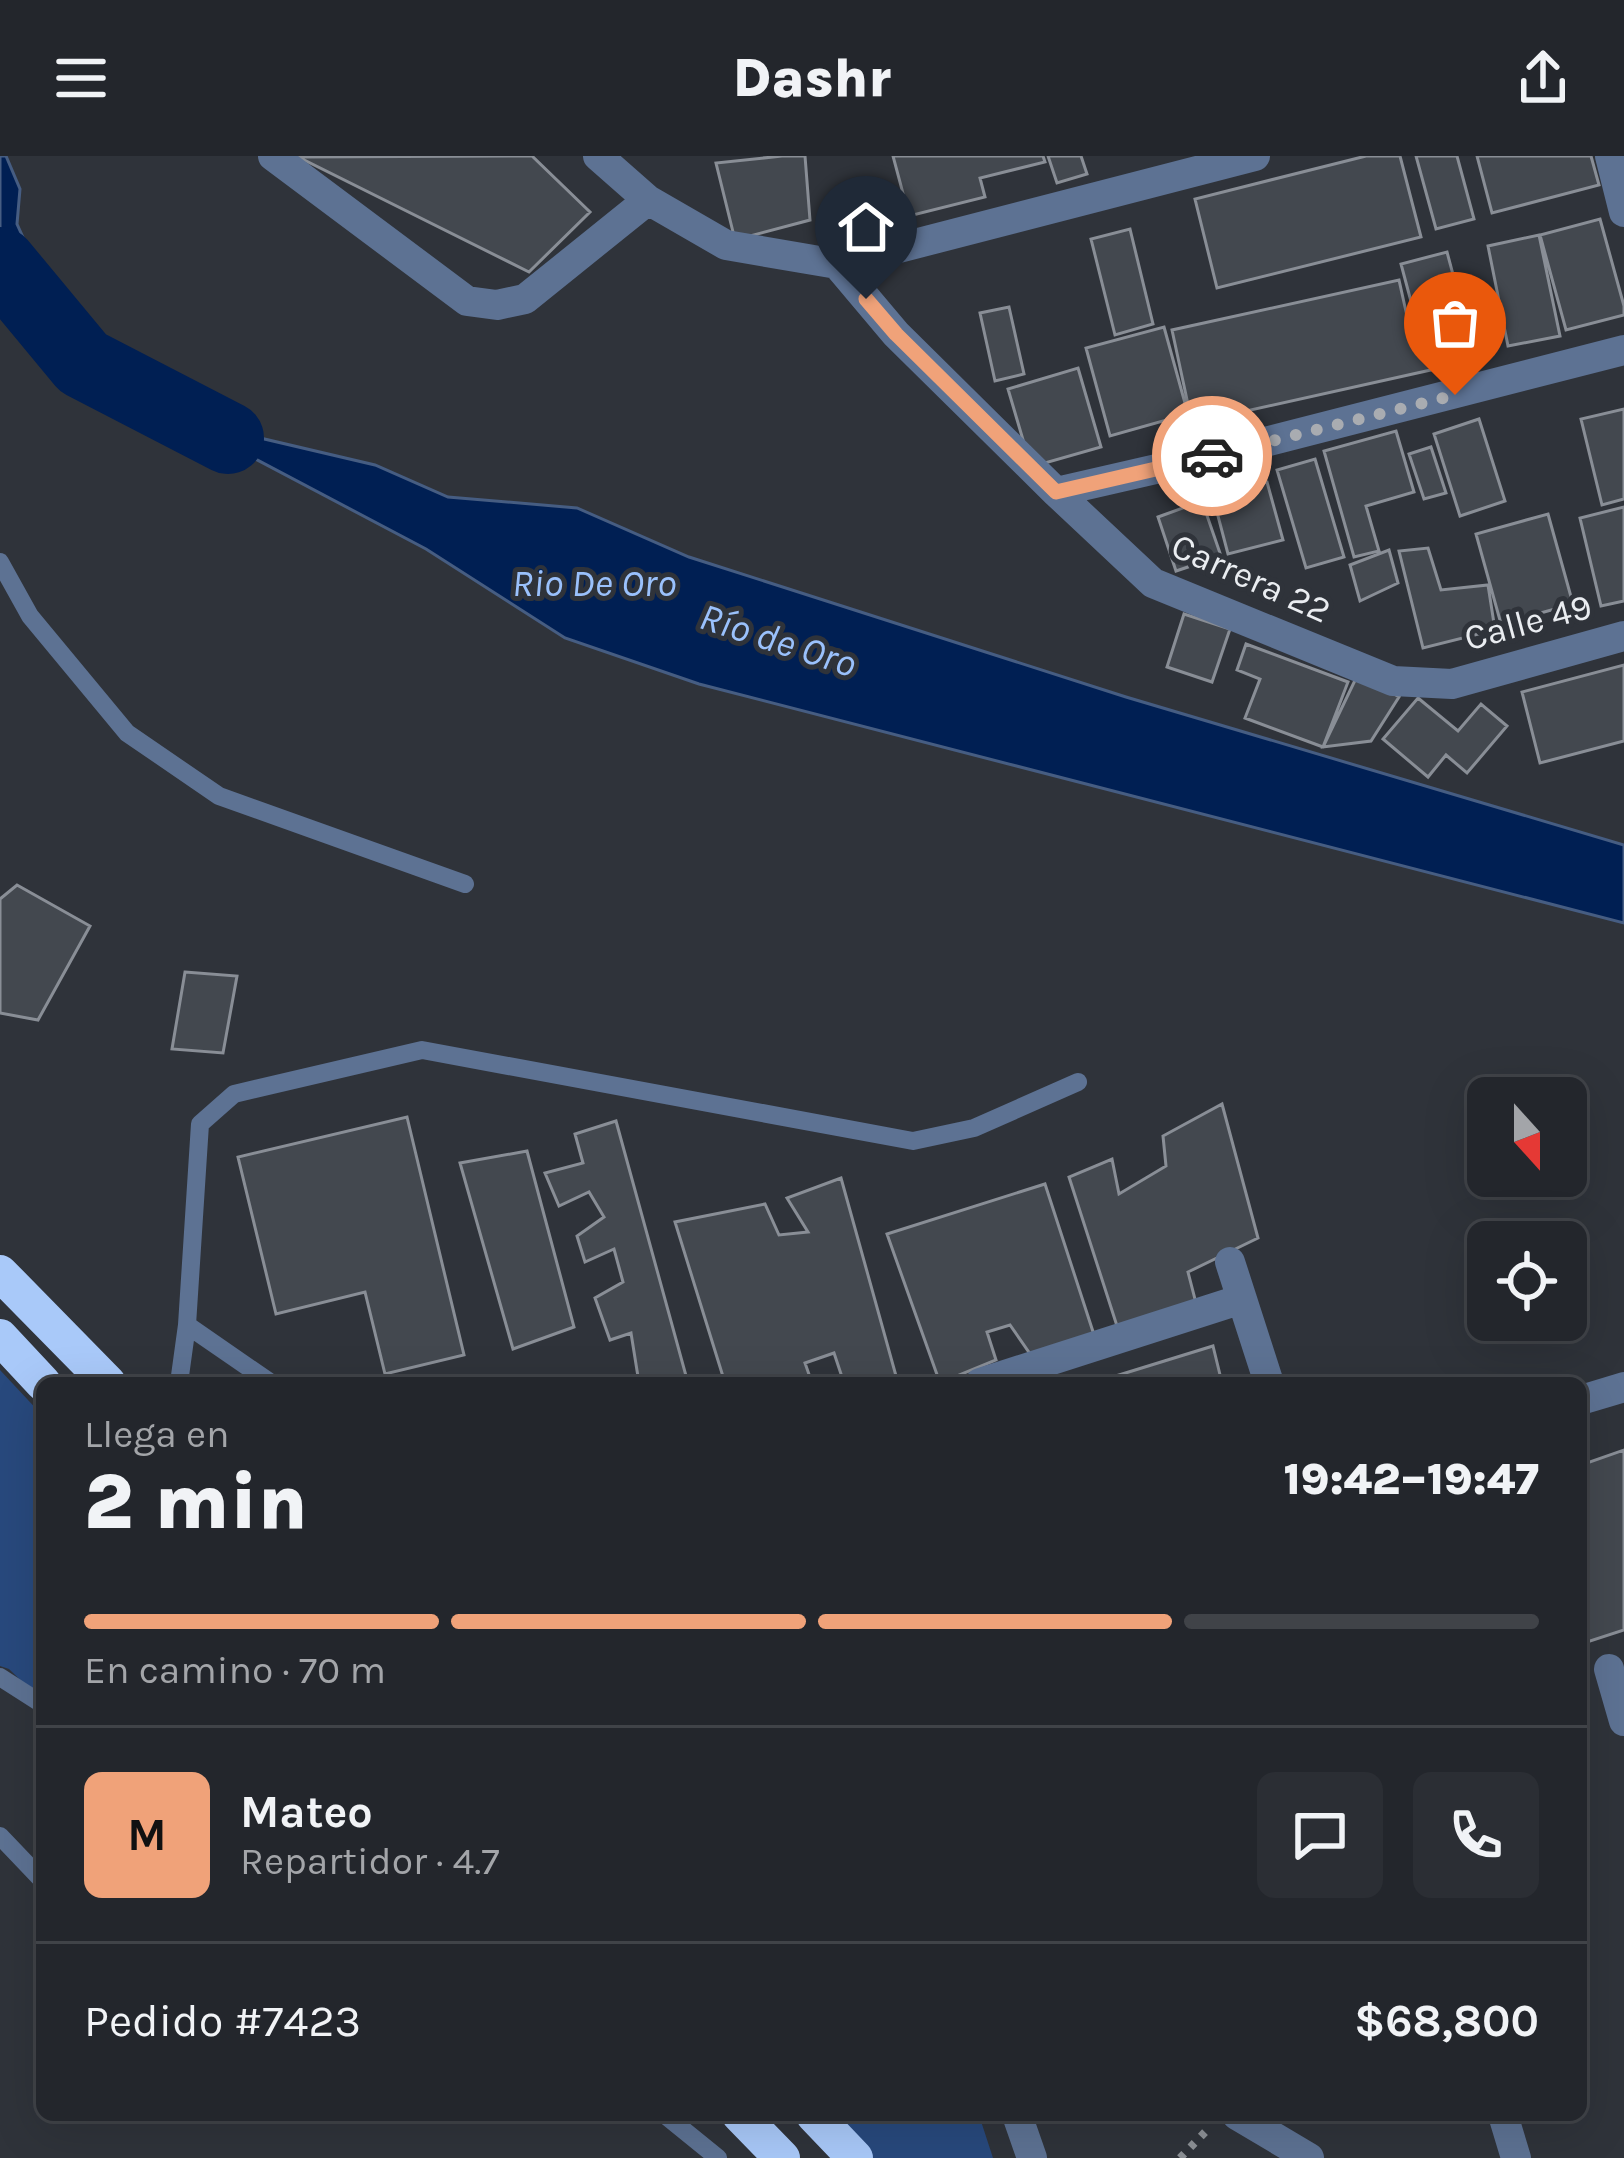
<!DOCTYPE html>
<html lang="es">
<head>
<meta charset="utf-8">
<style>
  body { margin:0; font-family:Karla,sans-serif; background:#2b2e34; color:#f1f3f6; height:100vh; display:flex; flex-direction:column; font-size:45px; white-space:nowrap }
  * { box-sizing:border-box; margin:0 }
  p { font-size:39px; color:#a3a5a9 }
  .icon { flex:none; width:66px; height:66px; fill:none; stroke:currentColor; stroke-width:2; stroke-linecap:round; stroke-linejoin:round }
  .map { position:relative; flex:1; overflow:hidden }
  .details { position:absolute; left:36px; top:1221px; width:1551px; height:744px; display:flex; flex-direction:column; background:#23262c; border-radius:18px; box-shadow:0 12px 48px #0002,0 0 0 3px #404348 }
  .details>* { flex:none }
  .needle { width:78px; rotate:159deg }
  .buttons { position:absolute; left:1467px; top:921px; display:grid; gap:24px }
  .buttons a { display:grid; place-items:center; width:120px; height:120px; border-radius:18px; background:#23262c; box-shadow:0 12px 48px #0002,0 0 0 3px #404348; font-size:60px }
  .pin { position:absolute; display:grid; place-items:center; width:102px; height:102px; color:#fff; margin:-123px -51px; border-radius:50% 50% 50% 0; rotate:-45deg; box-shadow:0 0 12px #0007 }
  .pin .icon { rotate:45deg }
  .courier { position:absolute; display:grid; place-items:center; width:120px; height:120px; margin:-60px; border:9px solid #f0a279; border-radius:50%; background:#fff; color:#222; box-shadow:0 3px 15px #0007 }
  .headline em { font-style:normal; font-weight:800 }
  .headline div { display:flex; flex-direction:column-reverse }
  .headline { display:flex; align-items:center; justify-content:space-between; height:204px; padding:0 48px }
  h1 { font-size:78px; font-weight:800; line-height:90px }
  .bar { display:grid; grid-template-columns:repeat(4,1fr); gap:18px 12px; align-content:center; height:144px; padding:0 48px }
  .bar i { height:15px; border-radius:9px; background:#404348 }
  .bar .active { background:#f0a279 }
  .bar p { grid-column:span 4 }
  .line { display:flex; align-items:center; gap:30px; padding:0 48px; border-top:3px solid #404348 }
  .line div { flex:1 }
  .round { display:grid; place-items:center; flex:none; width:126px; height:126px; border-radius:18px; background:#2b2e34 }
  header { display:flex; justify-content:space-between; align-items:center; height:156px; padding:0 48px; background:#23262c; font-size:54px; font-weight:800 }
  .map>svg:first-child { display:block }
  .green { fill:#28497d }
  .water { fill:#001f53; stroke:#465d82; stroke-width:3 }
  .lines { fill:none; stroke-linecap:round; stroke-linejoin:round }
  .river { stroke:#001f53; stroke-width:72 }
  .building { fill:#43484f; stroke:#898e96; stroke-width:3 }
  .path { stroke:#8d9196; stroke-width:8; stroke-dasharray:6 9; stroke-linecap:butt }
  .lane { stroke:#5d7293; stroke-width:18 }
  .street { stroke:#5d7293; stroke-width:30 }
  .highway { stroke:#a9c9f9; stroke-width:36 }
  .done { stroke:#a9acb1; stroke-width:12; stroke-dasharray:0 21.6 }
  .route { stroke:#f0a279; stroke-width:15 }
  .labels { text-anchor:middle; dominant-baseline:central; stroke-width:10; stroke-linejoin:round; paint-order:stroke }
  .street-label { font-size:36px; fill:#eaedf1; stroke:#2f333a }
  .water-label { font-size:39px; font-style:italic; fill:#9ac1fc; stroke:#2f333a }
</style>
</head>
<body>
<header><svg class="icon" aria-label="menu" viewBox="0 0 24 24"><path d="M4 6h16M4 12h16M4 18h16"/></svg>Dashr<svg class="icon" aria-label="share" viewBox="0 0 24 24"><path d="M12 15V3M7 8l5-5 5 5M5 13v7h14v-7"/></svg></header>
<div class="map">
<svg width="1624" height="2002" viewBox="0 0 1624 2002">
  <rect width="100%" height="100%" fill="#2f333a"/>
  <path class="green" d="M0,1214L42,1259V1545L9,1513L0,1510Z
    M834,1959H979L993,2002H873Z"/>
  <path class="water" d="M0,0H6L20,33L17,68L40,119L76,150L105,183L173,219L256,281L375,309L448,341L577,352L689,401L1126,541L1624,689V767L699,528L565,482L426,393L153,249L77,167L30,164L0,87Z"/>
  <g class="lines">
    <path class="river" d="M0,107L83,207L228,282"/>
  </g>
  <path class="building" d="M532,0L590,56L529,116L298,1Z
    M782,0H805L810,64L735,84L716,7Z
    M893,0H1043L1045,6L980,22L985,41L909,60Z
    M1048,0H1081L1087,18L1057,27Z
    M1366,0H1400L1421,81L1217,132L1195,43Z
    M1416,0H1457L1474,63L1436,73Z
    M1477,0H1591L1599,29L1492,57Z
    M1600,63L1624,150V159L1566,174L1540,79Z
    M1130,73L1153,168L1115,179L1091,83Z
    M1539,79L1560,180L1508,190L1488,90Z
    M1447,96L1463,156L1417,168L1401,108Z
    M1399,124L1411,178L1462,166L1471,205L1192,267L1172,174Z
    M1009,151L1024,218L995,225L980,157Z
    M1164,171L1188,258L1110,280L1086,192Z
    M1078,212L1101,291L1031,311L1008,233Z
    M1624,253V343L1602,349L1581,263Z
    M1479,263L1505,345L1460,360L1434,278Z
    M1396,275L1414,336L1366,350L1379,395L1354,401L1324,295Z
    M1431,291L1446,337L1424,343L1409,298Z
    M1315,303L1344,401L1306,412L1277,314Z
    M1267,326L1283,384L1228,398L1213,341Z
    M1202,345L1221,400L1176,415L1158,361Z
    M1624,351V445L1601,450L1580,362Z
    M1548,358L1573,448L1501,468L1476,378Z
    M1428,392L1441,434L1488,429L1495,474L1423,492L1399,395Z
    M1389,394L1398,427L1360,445L1350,409Z
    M1184,458L1230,473L1212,526L1167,511Z
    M1246,488L1348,526L1323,591L1245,562L1260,523L1237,514Z
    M1624,509V585L1540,607L1522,536Z
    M1359,516L1399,541L1371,585L1323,591Z
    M1418,542L1458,575L1481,548L1507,570L1467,617L1446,599L1428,621L1383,583Z
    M17,729L90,770L38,864L0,857V743Z
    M185,816L237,820L223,897L172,893Z
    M1222,948L1258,1082L1188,1116L1197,1151L1117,1170L1069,1021L1112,1003L1119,1038L1166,1010L1163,980Z
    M407,961L464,1199L385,1218L365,1136L276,1158L238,1001Z
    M616,965L688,1227H639L631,1177L610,1184L595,1142L623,1126L614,1093L585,1106L577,1080L604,1061L589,1036L559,1050L545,1017L583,1007L575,978Z
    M527,995L574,1171L513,1193L460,1007Z
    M841,1022L898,1227H844L834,1197L805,1207L812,1227H725L675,1066L765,1048L779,1079L808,1076L787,1042Z
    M1045,1028L1097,1188L1033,1202L1010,1169L987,1176L996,1204L940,1227L887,1078Z
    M1213,1190L1222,1227H1093Z
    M1624,1294V1474L1581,1488V1309Z"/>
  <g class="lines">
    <path class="path" d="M1180,2002L1208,1973"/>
    <path class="lane" d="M0,406L30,460L127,577L219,640L465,728
      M187,1169L271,1227
      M179,1227L187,1169L200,968L234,938L422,894L913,985L974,972L1078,926
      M0,1521L42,1548
      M0,1680L42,1724
      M665,1959L718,2002"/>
    <path class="street" d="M273,0L467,145L497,149L525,143L648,44
      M598,0L648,44L726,89L837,108L896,178L1056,336L1153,427L1393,525L1452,528L1624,480
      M1610,0L1624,56
      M837,108L1255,0
      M1056,336L1191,305L1624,194
      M1230,1106L1269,1227
      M980,1227L1242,1143
      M1581,1244L1624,1231
      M1609,1513L1624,1565
      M1017,1959L1032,2002
      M1237,1959L1309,2002
      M1503,1959L1516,2002"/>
    <path class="highway" d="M0,1117L108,1227
      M0,1181L43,1227
      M740,1959L782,2002
      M814,1959L855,2002"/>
  </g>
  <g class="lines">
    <path class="done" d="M1212,300L1455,239"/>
    <path class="route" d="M866,143L896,178L1056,336L1212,300"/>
  </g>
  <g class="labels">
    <g class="street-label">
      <text transform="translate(1251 422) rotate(24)">Carrera 22</text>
      <text transform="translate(1528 466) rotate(-15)">Calle 49</text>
    </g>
    <g class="water-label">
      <text x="594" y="427">Rio De Oro</text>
      <text transform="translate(778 484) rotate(18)">Río de Oro</text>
    </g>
  </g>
</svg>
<div class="buttons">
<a><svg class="needle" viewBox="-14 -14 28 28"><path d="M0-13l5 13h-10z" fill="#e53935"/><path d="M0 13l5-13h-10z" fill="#a3a5a9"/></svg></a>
<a><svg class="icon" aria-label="locate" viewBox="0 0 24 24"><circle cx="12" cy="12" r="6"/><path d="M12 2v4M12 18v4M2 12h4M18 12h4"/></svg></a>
</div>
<div class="pin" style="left:1455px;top:239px;background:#ea580c"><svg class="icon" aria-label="bag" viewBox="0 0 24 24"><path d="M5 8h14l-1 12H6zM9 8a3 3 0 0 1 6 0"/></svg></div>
<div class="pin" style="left:866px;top:143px;background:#1f2937"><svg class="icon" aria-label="home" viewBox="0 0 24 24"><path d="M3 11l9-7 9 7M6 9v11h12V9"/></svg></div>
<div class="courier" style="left:1212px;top:300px"><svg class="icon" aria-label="car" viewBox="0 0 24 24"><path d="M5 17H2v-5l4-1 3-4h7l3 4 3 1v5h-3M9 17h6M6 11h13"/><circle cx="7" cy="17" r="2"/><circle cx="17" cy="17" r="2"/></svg></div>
<section class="details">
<div class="headline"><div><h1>2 min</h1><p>Llega en</p></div><em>19:42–19:47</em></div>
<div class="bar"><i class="active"></i><i class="active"></i><i class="active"></i><i></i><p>En camino · 70 m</p></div>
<div class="line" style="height:216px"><b class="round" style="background:#f0a279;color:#111">M</b><div><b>Mateo</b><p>Repartidor · 4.7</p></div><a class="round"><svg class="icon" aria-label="chat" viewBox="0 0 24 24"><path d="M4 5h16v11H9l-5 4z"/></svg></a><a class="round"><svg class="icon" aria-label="phone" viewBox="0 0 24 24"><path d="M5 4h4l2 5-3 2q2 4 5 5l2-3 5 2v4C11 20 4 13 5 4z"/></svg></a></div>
<div class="line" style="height:156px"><div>Pedido #7423</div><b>$68,800</b></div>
</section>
</div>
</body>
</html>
